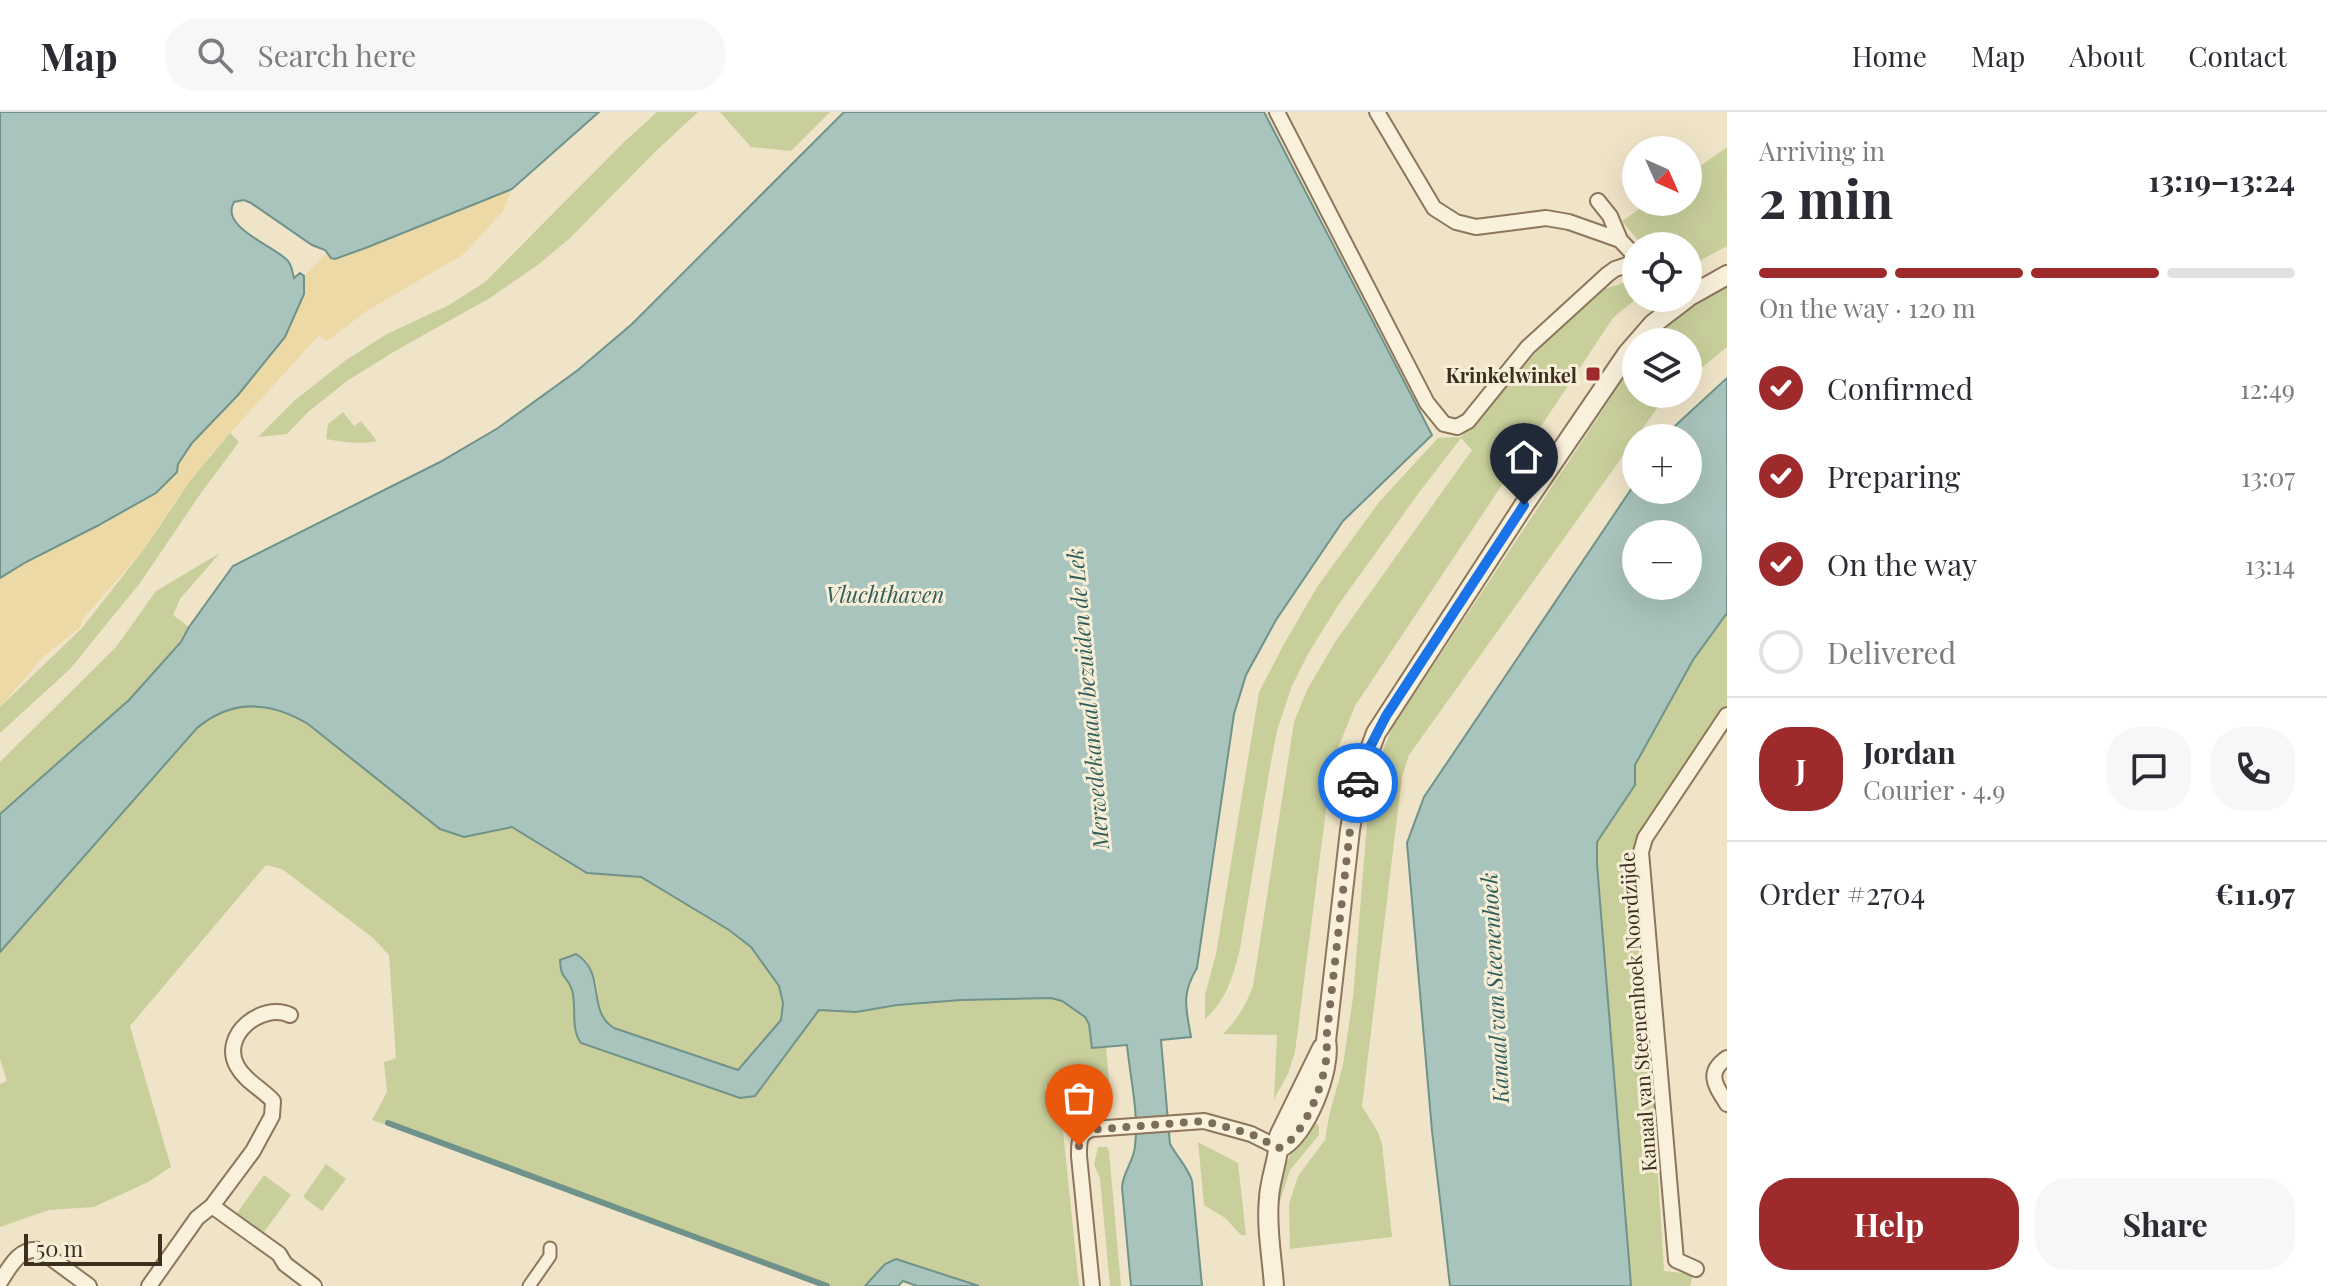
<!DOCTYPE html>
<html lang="en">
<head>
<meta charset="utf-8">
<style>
  body { margin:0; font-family:"Playfair Display",serif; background:#f7f7f7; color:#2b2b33; height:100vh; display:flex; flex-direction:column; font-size:30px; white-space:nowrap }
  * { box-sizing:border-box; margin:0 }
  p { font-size:26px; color:#7c7c81 }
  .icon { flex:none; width:44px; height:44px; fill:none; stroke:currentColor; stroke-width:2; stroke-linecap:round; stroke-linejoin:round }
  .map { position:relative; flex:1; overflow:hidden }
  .panel { display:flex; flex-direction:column; background:#fff; width:600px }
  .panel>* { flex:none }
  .needle { width:52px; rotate:135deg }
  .fabs { position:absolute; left:1622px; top:24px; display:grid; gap:16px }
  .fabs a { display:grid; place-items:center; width:80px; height:80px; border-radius:50%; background:#fff; box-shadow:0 8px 32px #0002; font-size:40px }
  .scale { position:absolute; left:24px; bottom:20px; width:138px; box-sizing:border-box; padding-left:8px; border:4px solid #3d2e20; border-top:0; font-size:22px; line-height:28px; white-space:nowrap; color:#3d2e20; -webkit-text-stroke:6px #f7eed8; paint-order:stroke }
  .pin { position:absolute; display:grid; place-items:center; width:68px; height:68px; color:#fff; margin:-82px -34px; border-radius:50% 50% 50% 0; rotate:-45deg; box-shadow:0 0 8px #0007 }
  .pin .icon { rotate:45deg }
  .courier { position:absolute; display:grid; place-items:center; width:80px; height:80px; margin:-40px; border:6px solid #1a73e8; border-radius:50%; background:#fff; color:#222; box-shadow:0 2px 10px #0007 }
  .summary em { font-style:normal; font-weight:700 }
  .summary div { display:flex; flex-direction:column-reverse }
  .summary { display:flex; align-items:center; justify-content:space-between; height:136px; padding:0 32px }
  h1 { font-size:52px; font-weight:700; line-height:60px }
  .bar { display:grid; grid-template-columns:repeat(4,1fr); gap:12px 8px; align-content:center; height:96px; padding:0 32px }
  .bar i { height:10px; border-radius:6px; background:#e1e1e2 }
  .bar .current { background:#9e2a2b }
  .bar p { grid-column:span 4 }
  .line { display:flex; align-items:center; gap:20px; padding:0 32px; border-top:2px solid #e1e1e2 }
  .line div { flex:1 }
  .round { display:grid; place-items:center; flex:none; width:84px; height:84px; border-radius:32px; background:#f7f7f7 }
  ol { padding:0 32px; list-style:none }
  li { display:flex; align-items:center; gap:24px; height:88px }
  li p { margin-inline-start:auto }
  li .icon { padding:8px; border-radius:50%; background:#9e2a2b; color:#fff; stroke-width:4 }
  li:last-child { color:#7c7c81 }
  li i { width:44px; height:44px; border:4px solid #e1e1e2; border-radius:50% }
  .primary-button { display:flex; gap:16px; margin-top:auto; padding:16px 32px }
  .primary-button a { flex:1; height:92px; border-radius:32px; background:#9e2a2b; color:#fff; font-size:32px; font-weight:700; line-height:92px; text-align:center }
  .primary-button a+a { background:#f7f7f7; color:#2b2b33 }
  header { display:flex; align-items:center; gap:48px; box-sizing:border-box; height:112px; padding:0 40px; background:#fff; border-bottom:2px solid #e1e1e2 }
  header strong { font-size:38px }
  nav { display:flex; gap:44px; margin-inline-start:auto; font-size:28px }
  .search { width:560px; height:72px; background:#f7f7f7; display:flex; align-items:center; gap:20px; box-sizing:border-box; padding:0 28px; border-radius:32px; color:#7c7c81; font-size:30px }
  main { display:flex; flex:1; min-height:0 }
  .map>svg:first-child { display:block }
  .green { fill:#c9cf9b }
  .sand { fill:#ecd9a5 }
  .water { fill:#a9c4bc; stroke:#6f938a; stroke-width:2; fill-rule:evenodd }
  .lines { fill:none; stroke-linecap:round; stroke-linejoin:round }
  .stream { stroke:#6f938a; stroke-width:6 }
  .pedestrian-casing { stroke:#8d765c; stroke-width:15 }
  .minor-casing { stroke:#8d765c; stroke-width:18 }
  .tertiary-casing { stroke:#8d765c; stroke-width:22 }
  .pedestrian { stroke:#faf1dc; stroke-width:11 }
  .minor { stroke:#faf1dc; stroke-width:14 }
  .tertiary { stroke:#faf1dc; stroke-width:18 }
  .done { stroke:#7c6e5b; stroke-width:8; stroke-dasharray:0 14.4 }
  .route { stroke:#1a73e8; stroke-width:10 }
  .poi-dot { fill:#9e2a2b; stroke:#f7eed8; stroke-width:3 }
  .labels { text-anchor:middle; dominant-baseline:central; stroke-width:6; stroke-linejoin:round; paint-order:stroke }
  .poi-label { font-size:20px; font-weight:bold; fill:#3d2e20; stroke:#f7eed8; text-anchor:end }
  .street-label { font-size:20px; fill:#3d2e20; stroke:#f7eed8 }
  .water-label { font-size:22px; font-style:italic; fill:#2f5d5a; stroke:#f7eed8 }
</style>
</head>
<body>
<header>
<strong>Map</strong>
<div class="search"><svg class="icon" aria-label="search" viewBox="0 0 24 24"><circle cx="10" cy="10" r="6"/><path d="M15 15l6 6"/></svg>Search here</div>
<nav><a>Home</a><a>Map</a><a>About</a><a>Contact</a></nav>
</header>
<main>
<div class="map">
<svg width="1727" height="1174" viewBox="0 0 1727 1174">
  <rect width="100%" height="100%" fill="#f0e4c8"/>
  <path class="green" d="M657,0H698L657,38L569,127L539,152L490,186L395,239L347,269L308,300L287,322L258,325L294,289L346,248L387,222L449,193L485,170L623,31Z
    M720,0H830L791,39L751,35Z
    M1727,35V134L1688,155V134H1643L1622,109L1649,90H1688V63Z
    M1636,167L1637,186L1613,206L1355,594L1332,651L1295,940L1288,962L1274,987L1277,923L1223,922C1237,908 1246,893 1253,874L1294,610L1307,578L1335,530L1472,338L1461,326L1418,382L1339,492L1308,542L1291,576L1277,619L1270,655L1240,837C1233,864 1227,888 1205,907V883L1216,842L1259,580L1284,532L1317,475L1380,389L1438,326L1461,325L1576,196L1601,178Z
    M1727,173V235L1688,267V230H1649L1676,205Z
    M1636,248V282H1669L1663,288L1409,643L1402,665L1362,994L1378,1020L1382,1032L1392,1125L1290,1137L1289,1092L1298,1064L1325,1028L1329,1004L1343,953L1353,885L1369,686L1373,662L1393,614Z
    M343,300L354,314L361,309L377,329C359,333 344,330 326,327L328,312Z
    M230,321L239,330L201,381L140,471L70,557L0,621V595L82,516L144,437L192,366Z
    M220,441L180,487L173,503L189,515L181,530L129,588L0,702V650L116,535L156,479Z
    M1727,501V600L1645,736L1644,832L1664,1159L1693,1162L1690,1174H1631L1597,752V730L1635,673V653L1693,548Z
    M257,594L290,602L308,612L440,717L464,725L512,715L587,761L641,765L729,818L751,835L779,874L783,891L782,908L739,958L614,916C596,905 600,892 597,874C595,865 590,856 586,848L572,876L576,923L581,931L741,986L755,984L818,898L856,900L897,893L961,888L1051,886L1062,889L1085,905L1089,912L1093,936L1106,935L1109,969L1045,975L1047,991L1060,990L1079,1174H979L896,1147L884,1152L865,1174H832L388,1010L386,1013L372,1008L387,980L384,950L396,946L389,843L373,826L282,757L266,753L130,914L171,1055L148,1070L94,1095L49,1098L0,1115V972L7,969L0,947V840L197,616C216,601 234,595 257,594Z
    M1312,1005L1319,1014V1023L1290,1058L1280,1089H1278C1279,1057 1295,1032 1312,1005Z
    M1198,1030L1238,1051L1246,1123H1241L1225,1106L1204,1093Z
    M1098,1035H1107L1109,1039L1121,1174H1110L1100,1067L1094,1052Z
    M326,1052L346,1067L322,1099L303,1085Z
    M264,1063L291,1083L264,1120L237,1101Z"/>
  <path class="sand" d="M512,77L503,99L464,142L368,198L327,229L320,225L321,221L211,342L173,392L144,437L81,509V515L43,545L0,595V466L26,450L97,414L156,381L192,331L238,283L285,225L304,182V164L328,140L329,143L368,136Z"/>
  <path class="water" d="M0,0H599L512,77L368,135L335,147L331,146L325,138L312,133L251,91L244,88L234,90C219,115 274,134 287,148C292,152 292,160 294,166L300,161L304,164V182L285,225L238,283L192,331L178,352L177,360L156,381L97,414L26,450L0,466Z
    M844,0H1264L1432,323L1343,409L1276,508L1246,563L1234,602L1197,856C1181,882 1186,896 1191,925L1161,928L1170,1032C1177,1045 1188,1055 1192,1069L1202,1174H1131L1122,1075C1123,1060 1134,1049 1135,1034C1139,1001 1130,965 1127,933L1092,936L1089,912L1085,905L1062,889L1051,886L961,888L897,893L856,900L819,898L755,984L740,986L581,931C570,916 577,895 572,878C567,863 561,869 560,848L576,842C607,861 586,899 614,916L738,958L781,908L783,891L779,874L751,835L729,818L641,765L587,761L512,715L464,725L440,717L308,612C270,589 232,587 197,616L0,840V702L129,588L181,530L189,515L233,454L440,350L498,316L578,258L632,212Z
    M1727,266V501L1693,548L1635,653V673L1597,730V752L1631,1174H1450L1432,1019L1407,731L1424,685L1636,370V378H1688V326H1667L1676,313ZM1688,422V474H1636V422Z
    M896,1147L979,1174H917L903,1169L898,1174H865L885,1152Z"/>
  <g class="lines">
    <path class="stream" d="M388,1011L827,1174"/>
    <g class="pedestrian-casing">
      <path id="pedestrian" d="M529,1174L550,1144V1136"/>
    </g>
    <g class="minor-casing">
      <path id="minor" d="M1277,0L1427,291L1444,312L1457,315L1468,309L1528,235L1608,162L1615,157L1636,150
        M1377,0L1434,96L1456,110L1476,115L1546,106L1569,110L1620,128
        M1598,89L1610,104L1620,128L1636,145
        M1727,946C1705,961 1716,974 1727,992
        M212,1094L279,1142L285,1152L314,1174
        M1696,1157L1676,1148L1641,740L1645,726L1727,603
        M0,1170C10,1155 19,1135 40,1138L89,1174
        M149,1174L197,1106L212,1094L253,1039L272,1004L273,989C262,977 245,969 237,954C220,923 262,890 290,903
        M1092,1174L1079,1044C1079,1032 1078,1021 1092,1017L1204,1009L1251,1022L1279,1036"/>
    </g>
    <g class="tertiary-casing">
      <path id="tertiary" d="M1688,185L1727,163
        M1279,1036C1305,1026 1332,956 1326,929L1350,718L1358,669L1376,621L1524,393L1627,242L1653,212L1687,186
        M1274,1174C1272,1145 1266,1115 1269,1086C1270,1065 1280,1045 1279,1024L1322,936"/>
    </g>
    <use href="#pedestrian" class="pedestrian"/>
    <use href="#minor" class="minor"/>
    <use href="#tertiary" class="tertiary"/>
  </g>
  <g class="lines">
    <path class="done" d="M1079,1034L1080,1027L1088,1018L1204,1009L1251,1022L1279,1036C1305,1027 1332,955 1326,929L1350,718L1358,671"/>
    <path class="route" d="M1358,671L1368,639L1386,604L1524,393"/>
  </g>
  <rect class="poi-dot" x="1585" y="254" width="16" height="16" rx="4"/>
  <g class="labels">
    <g class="poi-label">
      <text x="1577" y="262">Krinkelwinkel</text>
    </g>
    <g class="street-label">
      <text transform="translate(1637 900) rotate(-94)">Kanaal van Steenenhoek Noordzijde</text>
    </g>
    <g class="water-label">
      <text x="885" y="482">Vluchthaven</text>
      <text transform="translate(1087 587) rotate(-95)">Merwedekanaal bezuiden de Lek</text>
      <text transform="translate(1494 876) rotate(-93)">Kanaal van Steenenhoek</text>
    </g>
  </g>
</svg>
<div class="fabs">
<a><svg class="needle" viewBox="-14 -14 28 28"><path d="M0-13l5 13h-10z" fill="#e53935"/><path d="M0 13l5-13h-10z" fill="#7c7c81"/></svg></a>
<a><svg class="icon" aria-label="locate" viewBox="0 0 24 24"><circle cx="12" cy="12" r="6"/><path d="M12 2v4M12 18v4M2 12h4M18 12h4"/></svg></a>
<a><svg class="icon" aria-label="layers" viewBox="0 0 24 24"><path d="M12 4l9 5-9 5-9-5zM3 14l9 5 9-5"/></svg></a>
<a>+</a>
<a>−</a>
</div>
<div class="scale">50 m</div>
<div class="pin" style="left:1079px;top:1034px;background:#ea580c"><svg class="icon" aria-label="bag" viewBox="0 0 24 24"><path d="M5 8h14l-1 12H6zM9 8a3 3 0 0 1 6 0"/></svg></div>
<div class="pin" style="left:1524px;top:393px;background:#1f2937"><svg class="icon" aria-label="home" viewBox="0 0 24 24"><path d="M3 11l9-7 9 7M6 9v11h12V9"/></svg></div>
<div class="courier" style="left:1358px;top:671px"><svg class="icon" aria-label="car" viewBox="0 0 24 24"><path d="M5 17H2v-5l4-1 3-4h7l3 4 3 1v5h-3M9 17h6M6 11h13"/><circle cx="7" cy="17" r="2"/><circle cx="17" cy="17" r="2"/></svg></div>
</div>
<section class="panel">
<div class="summary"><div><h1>2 min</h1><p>Arriving in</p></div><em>13:19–13:24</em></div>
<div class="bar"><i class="current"></i><i class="current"></i><i class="current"></i><i></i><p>On the way · 120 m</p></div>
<ol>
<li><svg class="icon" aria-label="check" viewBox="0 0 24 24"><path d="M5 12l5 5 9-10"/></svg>Confirmed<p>12:49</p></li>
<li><svg class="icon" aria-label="check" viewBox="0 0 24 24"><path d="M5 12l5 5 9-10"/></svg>Preparing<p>13:07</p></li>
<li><svg class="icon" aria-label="check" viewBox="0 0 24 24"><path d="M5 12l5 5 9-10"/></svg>On the way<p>13:14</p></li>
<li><i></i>Delivered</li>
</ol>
<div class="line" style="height:144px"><b class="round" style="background:#9e2a2b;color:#fff">J</b><div><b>Jordan</b><p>Courier · 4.9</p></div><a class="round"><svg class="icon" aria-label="chat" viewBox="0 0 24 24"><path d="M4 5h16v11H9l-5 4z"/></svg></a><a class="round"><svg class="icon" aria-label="phone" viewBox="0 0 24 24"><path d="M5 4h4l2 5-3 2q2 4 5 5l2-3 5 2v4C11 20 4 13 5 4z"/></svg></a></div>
<div class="line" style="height:104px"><div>Order #2704</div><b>€11.97</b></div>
<div class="primary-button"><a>Help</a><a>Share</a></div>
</section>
</main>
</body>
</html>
